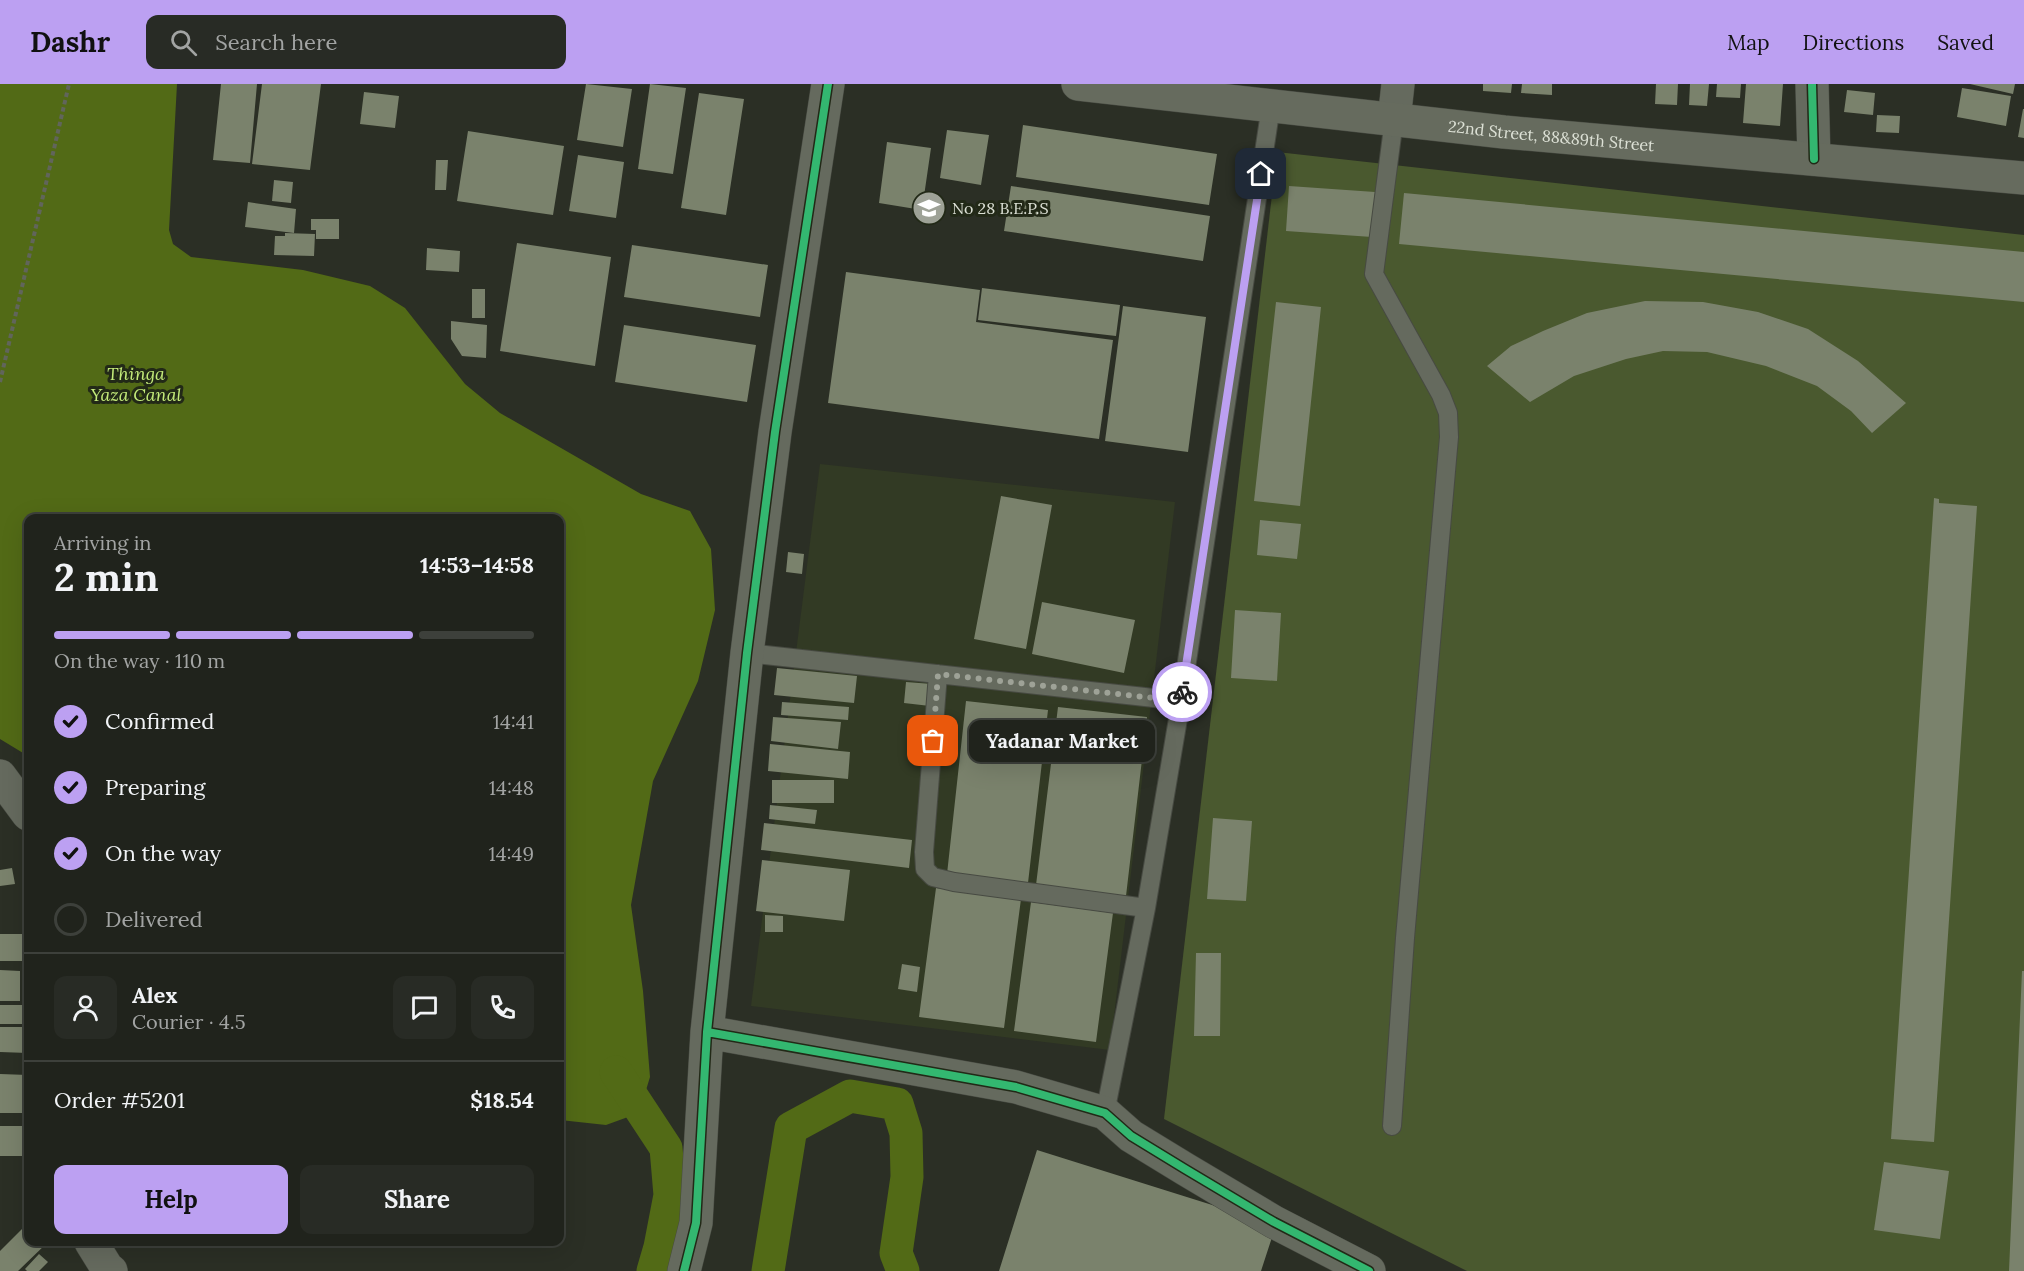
<!DOCTYPE html>
<html lang="en">
<head>
<meta charset="utf-8">
<style>
  body { margin:0; font-family:Lora,serif; background:#282b25; color:#f1f3f6; height:100vh; display:flex; flex-direction:column; font-size:22px; white-space:nowrap }
  * { box-sizing:border-box; margin:0 }
  p { font-size:20px; color:#a2a4a3 }
  .icon { flex:none; width:33px; height:33px; fill:none; stroke:currentColor; stroke-width:2; stroke-linecap:round; stroke-linejoin:round }
  .map { position:relative; flex:1; overflow:hidden }
  .panel { position:absolute; left:24px; top:430px; width:540px; height:732px; display:flex; flex-direction:column; background:#20231c; border-radius:12px; box-shadow:0 6px 24px #0002,0 0 0 2px #3d403b }
  .panel>* { flex:none }
  .pin { position:absolute; display:grid; place-items:center; width:51px; height:51px; color:#fff; margin:-26px; border-radius:12px; box-shadow:0 3px 9px #0006 }
  .courier { position:absolute; display:grid; place-items:center; width:60px; height:60px; margin:-30px; border:4px solid #bca0f2; border-radius:50%; background:#fff; color:#222; box-shadow:0 2px 8px #0007 }
  .bubble { position:absolute; height:42px; border-radius:12px; background:#20231c; box-shadow:0 6px 24px #0002,0 0 0 2px #3d403b; font-size:20px; font-weight:700; line-height:42px; text-align:center }
  .head em { font-style:normal; font-weight:700 }
  .head div { display:flex; flex-direction:column-reverse }
  .head { display:flex; align-items:center; justify-content:space-between; height:102px; padding:0 30px }
  h1 { font-size:39px; font-weight:700; line-height:45px }
  .bar { display:grid; grid-template-columns:repeat(4,1fr); gap:9px 6px; align-content:center; height:72px; padding:0 30px }
  .bar i { height:8px; border-radius:4px; background:#3d403b }
  .bar .on { background:#bca0f2 }
  .bar p { grid-column:span 4 }
  .line { display:flex; align-items:center; gap:15px; padding:0 30px; border-top:2px solid #3d403b }
  .line div { flex:1 }
  .round { display:grid; place-items:center; flex:none; width:63px; height:63px; border-radius:12px; background:#282b25 }
  ol { padding:0 30px; list-style:none }
  li { display:flex; align-items:center; gap:18px; height:66px }
  li p { margin-inline-start:auto }
  li .icon { padding:6px; border-radius:50%; background:#bca0f2; color:#111; stroke-width:4 }
  li:last-child { color:#a2a4a3 }
  li i { width:33px; height:33px; border:3px solid #3d403b; border-radius:50% }
  .button { display:flex; gap:12px; margin-top:auto; padding:12px 30px }
  .button a { flex:1; height:69px; border-radius:12px; background:#bca0f2; color:#111; font-size:24px; font-weight:700; line-height:69px; text-align:center }
  .button a+a { background:#282b25; color:#f1f3f6 }
  header { display:flex; align-items:center; gap:36px; box-sizing:border-box; height:84px; padding:0 30px; background:#bca0f2; color:#111 }
  header strong { font-size:28px }
  nav { display:flex; gap:33px; margin-inline-start:auto; font-size:21px }
  .search { width:420px; height:54px; background:#282b25; display:flex; align-items:center; gap:15px; box-sizing:border-box; padding:0 21px; border-radius:12px; color:#a2a4a3; font-size:22px }
  .map>svg:first-child { display:block }
  .built { fill:#323a24 }
  .green { fill:#4a592f }
  .water { fill:#526a16 }
  .lines { fill:none; stroke-linecap:round; stroke-linejoin:round }
  .canal { stroke:#526a16; stroke-width:33 }
  .building { fill:#7a826c }
  .service-casing { stroke:#474a42; stroke-width:20 }
  .minor-casing { stroke:#474a42; stroke-width:34 }
  .secondary-casing { stroke:#474a42; stroke-width:34 }
  .path { stroke:#61655b; stroke-width:4; stroke-dasharray:4.5 3; stroke-linecap:butt }
  .service { stroke:#656a5e; stroke-width:18 }
  .minor { stroke:#656a5e; stroke-width:33 }
  .secondary { stroke:#666b5e; stroke-width:33 }
  .cycleway-casing { stroke:#222917; stroke-width:11 }
  .cycleway { stroke:#33b770; stroke-width:8 }
  .done { stroke:#9ea297; stroke-width:6; stroke-dasharray:0 10.8 }
  .route { stroke:#bca0f2; stroke-width:8 }
  .labels { text-anchor:middle; dominant-baseline:central; stroke-width:6; stroke-linejoin:round; paint-order:stroke }
  .street-label { font-size:16px; fill:#dce0d5; stroke:#222917 }
  .poi-label { font-size:16px; fill:#dce0d5; stroke:#222917; text-anchor:start }
  .water-label { font-size:18px; font-style:italic; fill:#c4eb7a; stroke:#222917 }
</style>
</head>
<body>
<header>
<strong>Dashr</strong>
<div class="search"><svg class="icon" aria-label="search" viewBox="0 0 24 24"><circle cx="10" cy="10" r="6"/><path d="M15 15l6 6"/></svg>Search here</div>
<nav><a>Map</a><a>Directions</a><a>Saved</a></nav>
</header>
<div class="map">
<svg width="2024" height="1187" viewBox="0 0 2024 1187">
  <rect width="100%" height="100%" fill="#2b2f25"/>
  <path class="built" d="M820,380L1175,418L1110,966L751,922Z"/>
  <path class="green" d="M1277,68L2024,151V1187H1467L1164,1035Z"/>
  <path class="water" d="M0,0H177L169,146L173,160L191,173L303,186L370,202L405,224L465,300L500,329L641,410L690,427L711,465L715,526L698,597L653,697L631,821L643,907L650,993L639,1029L606,1041L560,1036V435H28V672L0,655Z"/>
  <g class="lines">
    <path class="canal" d="M616,988L666,1064L670,1111L660,1163L653,1187
      M768,1187L791,1044L850,1012L897,1020L906,1049L907,1093L896,1169L903,1187"/>
  </g>
  <path class="building" d="M221,0H257L250,79L213,76Z
    M262,0H321L310,86L252,80Z
    M586,0L632,5L623,63L577,56Z
    M650,0L686,4L673,90L638,85Z
    M1483,0H1512L1511,9L1483,7Z
    M1522,0H1552V11L1521,9Z
    M1656,0H1678L1677,21L1655,20Z
    M1690,0H1709L1707,22L1689,21Z
    M1717,0H1741L1740,14L1716,13Z
    M1746,0H1783L1780,42L1743,39Z
    M1970,0H2015L2013,10Z
    M1962,4L2011,12L2006,42L1957,33Z
    M1847,6L1875,9L1873,31L1844,28Z
    M364,8L399,12L395,44L360,40Z
    M699,9L744,15L726,131L681,124Z
    M2023,25H2024V54L2018,53Z
    M1877,31L1900,32L1899,49L1876,48Z
    M1023,41L1217,70L1209,121L1016,93Z
    M947,46L989,51L981,101L940,94Z
    M468,47L564,62L553,131L457,117Z
    M887,58L931,64L922,126L879,119Z
    M578,71L624,78L616,134L569,127Z
    M436,76H448L446,106H435Z
    M274,96L293,98L291,119L272,117Z
    M1011,102L1210,132L1203,177L1004,147Z
    M1289,102L1375,108L1372,153L1286,147Z
    M1404,109L2024,168V218L1399,160Z
    M248,118L296,125L294,149L245,143Z
    M311,135H339V155H316V146H311Z
    M285,149L315,150L314,172L274,171L275,152H285Z
    M517,159L611,173L595,282L500,267Z
    M632,161L768,181L760,233L624,213Z
    M427,164L460,167L459,188L426,186Z
    M846,188L980,206L976,238L1113,256L1099,355L828,319Z
    M982,204L1120,221L1116,252L978,236Z
    M472,205H485V234H472Z
    M1645,217L1703,218L1758,228L1808,245L1858,277L1906,319L1872,349L1851,327L1817,302L1766,282L1707,268L1663,267L1626,275L1574,292L1530,318L1487,282L1511,262L1543,247L1587,229Z
    M1276,218L1321,223L1300,422L1254,417Z
    M1123,222L1206,233L1188,368L1105,357Z
    M451,237L487,241L486,274L462,272L451,255Z
    M624,241L756,261L747,318L615,298Z
    M1001,412L1052,421L1026,565L974,555Z
    M1934,414L1939,415V419L1977,422L1934,1058L1891,1055Z
    M1260,436L1301,440L1297,475L1257,471Z
    M788,468L804,470L802,490L786,488Z
    M1042,518L1135,536L1124,589L1032,570Z
    M1235,526L1281,529L1277,597L1231,594Z
    M777,584L857,592L854,619L774,611Z
    M906,598L932,600L930,622L904,619Z
    M966,617L1048,626L1028,799L947,790Z
    M782,618L849,623L848,636L781,631Z
    M1058,623L1147,633L1126,812L1036,801Z
    M773,633L841,638L838,665L771,657Z
    M770,660L850,668L848,695L768,687Z
    M772,696H834V719H772Z
    M770,721L817,726L815,740L769,735Z
    M1213,734L1252,737L1246,817L1207,815Z
    M764,739L912,756L909,784L761,766Z
    M762,776L850,786L844,837L756,827Z
    M12,784L15,800L0,802V786Z
    M936,804L1021,815L1004,944L919,933Z
    M1031,818L1113,829L1096,958L1014,947Z
    M765,831L783,832V848H765Z
    M0,850H25V877H0Z
    M1196,869H1221L1220,952H1194Z
    M902,880L920,883L917,908L898,905Z
    M0,886L20,887V917H0Z
    M2022,887H2024V1187H2009Z
    M22,895H28V940H0V921H23Z
    M0,943H28V969L0,968Z
    M0,990L28,991V1029H0Z
    M0,1042H28V1072H0Z
    M1037,1066L1276,1141L1261,1187H999Z
    M1884,1078L1949,1087L1940,1155L1874,1146Z
    M28,1139V1158H48L18,1187H0V1167Z
    M39,1170L48,1178L39,1187H27L25,1185Z"/>
  <g class="lines">
    <g class="service-casing">
      <path id="service" d="M747,569L1181,617
        M938,590L924,768L925,785L933,793L954,798L1146,824
        M1105,1029L1146,824L1181,617L1271,22
        M1392,1042L1405,854L1449,353L1448,329L1441,311L1374,190L1394,36"/>
    </g>
    <g class="minor-casing">
      <path id="minor" d="M1812,0L1814,75
        M1394,36L1398,0
        M0,692L28,730
        M707,948L1016,1003L1105,1029L1131,1052L1185,1085L1274,1138L1369,1187
        M91,1158L107,1184L111,1187
        M684,1187L696,1139L707,948L747,569L775,348L828,0"/>
    </g>
    <g class="secondary-casing">
      <g id="secondary">
        <path id="s1" d="M1078,0L1504,48L2024,94"/>
      </g>
    </g>
    <path class="path" d="M0,298L69,0"/>
    <use href="#service" class="service"/>
    <use href="#minor" class="minor"/>
    <use href="#secondary" class="secondary"/>
    <g class="cycleway-casing">
      <path id="cycleway" d="M1812,0L1814,75
        M707,948L1016,1003L1105,1029L1131,1052L1185,1085L1274,1138L1369,1187
        M684,1187L696,1139L707,948L747,569L775,348L828,0"/>
    </g>
    <use href="#cycleway" class="cycleway"/>
  </g>
  <g class="lines">
    <path class="done" d="M933,657L938,590L1181,617L1182,608"/>
    <path class="route" d="M1182,608L1261,90"/>
  </g>
  <defs>
    <g id="school-disc" transform="scale(1.725)"><circle r="9.5" fill="#9ea297" stroke="#222917"/><path d="M0-5L7-2L0 1L-7-2ZM-4 1L0 2.5L4 1V4Q0 6-4 4Z" fill="#fff"/></g>
  </defs>
  <g fill-rule="evenodd">
    <use href="#school-disc" x="929" y="124"/>
  </g>
  <g class="labels">
    <g class="street-label">
      <text stroke="none"><textPath href="#s1" startOffset="476">22nd Street, 88&amp;89th Street</textPath></text>
    </g>
    <g class="poi-label">
      <text x="952" y="124">No 28 B.E.P.S</text>
    </g>
    <g class="water-label">
      <text x="136" y="289">Thinga<tspan x="136" dy="21">Yaza Canal</tspan></text>
    </g>
  </g>
</svg>
<div class="pin" style="left:933px;top:657px;background:#ea580c"><svg class="icon" aria-label="bag" viewBox="0 0 24 24"><path d="M5 8h14l-1 12H6zM9 8a3 3 0 0 1 6 0"/></svg></div>
<div class="pin" style="left:1261px;top:90px;background:#1f2937"><svg class="icon" aria-label="home" viewBox="0 0 24 24"><path d="M3 11l9-7 9 7M6 9v11h12V9"/></svg></div>
<div class="courier" style="left:1182px;top:608px"><svg class="icon" aria-label="bike" viewBox="0 0 24 24"><circle cx="6" cy="16" r="4"/><circle cx="18" cy="16" r="4"/><path d="M6 16l4-8h5l3 8M10 8l3 8H6M13 5h3"/></svg></div>
<div class="bubble" style="left:969px;top:636px;width:186px">Yadanar Market</div>
<section class="panel">
<div class="head"><div><h1>2 min</h1><p>Arriving in</p></div><em>14:53–14:58</em></div>
<div class="bar"><i class="on"></i><i class="on"></i><i class="on"></i><i></i><p>On the way · 110 m</p></div>
<ol>
<li><svg class="icon" aria-label="check" viewBox="0 0 24 24"><path d="M5 12l5 5 9-10"/></svg>Confirmed<p>14:41</p></li>
<li><svg class="icon" aria-label="check" viewBox="0 0 24 24"><path d="M5 12l5 5 9-10"/></svg>Preparing<p>14:48</p></li>
<li><svg class="icon" aria-label="check" viewBox="0 0 24 24"><path d="M5 12l5 5 9-10"/></svg>On the way<p>14:49</p></li>
<li><i></i>Delivered</li>
</ol>
<div class="line" style="height:108px"><a class="round"><svg class="icon" aria-label="person" viewBox="0 0 24 24"><circle cx="12" cy="8" r="4"/><path d="M4 21q1-7 8-7t8 7"/></svg></a><div><b>Alex</b><p>Courier · 4.5</p></div><a class="round"><svg class="icon" aria-label="chat" viewBox="0 0 24 24"><path d="M4 5h16v11H9l-5 4z"/></svg></a><a class="round"><svg class="icon" aria-label="phone" viewBox="0 0 24 24"><path d="M5 4h4l2 5-3 2q2 4 5 5l2-3 5 2v4C11 20 4 13 5 4z"/></svg></a></div>
<div class="line" style="height:78px"><div>Order #5201</div><b>$18.54</b></div>
<div class="button"><a>Help</a><a>Share</a></div>
</section>
</div>
</body>
</html>
